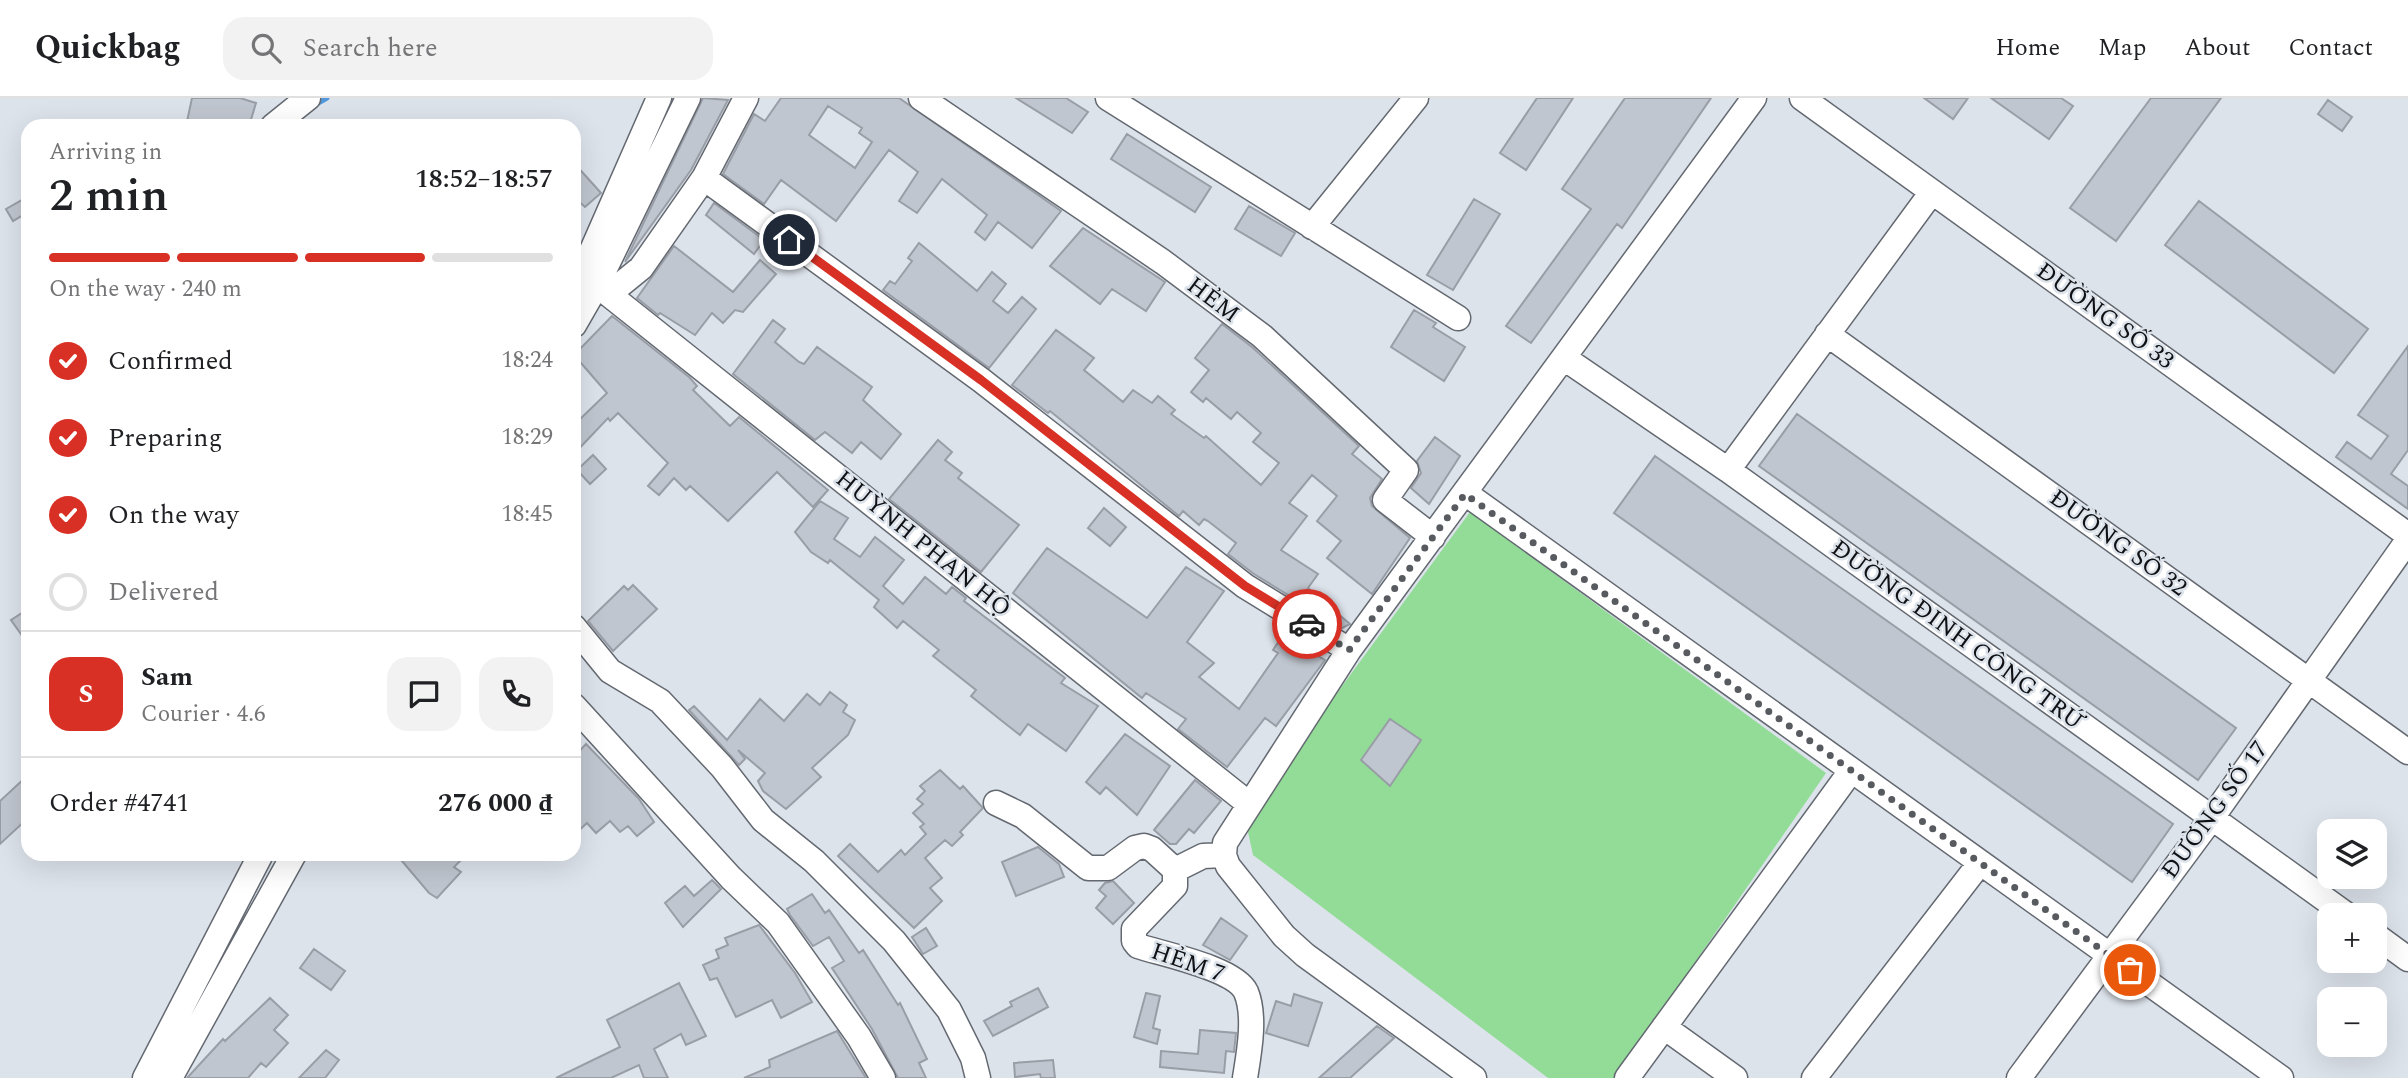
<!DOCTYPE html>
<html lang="en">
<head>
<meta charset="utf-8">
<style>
  body { margin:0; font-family:Spectral,serif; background:#f2f2f2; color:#202124; height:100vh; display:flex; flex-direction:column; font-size:26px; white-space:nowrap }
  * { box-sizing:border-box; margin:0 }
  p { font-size:23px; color:#757577 }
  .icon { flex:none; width:38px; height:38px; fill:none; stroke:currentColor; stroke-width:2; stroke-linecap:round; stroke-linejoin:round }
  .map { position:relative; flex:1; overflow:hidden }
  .panel { position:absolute; left:21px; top:21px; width:560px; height:742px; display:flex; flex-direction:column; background:#fff; border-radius:21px; box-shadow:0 7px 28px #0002 }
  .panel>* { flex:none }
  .buttons { position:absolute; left:2317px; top:721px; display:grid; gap:14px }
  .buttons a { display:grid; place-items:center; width:70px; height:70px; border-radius:14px; background:#fff; box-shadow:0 7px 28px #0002; font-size:35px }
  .pin { position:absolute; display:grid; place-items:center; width:60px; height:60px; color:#fff; margin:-30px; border:4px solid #fff; border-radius:50%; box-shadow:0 2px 7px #0007 }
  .courier { position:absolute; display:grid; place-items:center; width:70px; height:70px; margin:-35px; border:5px solid #d93025; border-radius:50%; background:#fff; color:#222; box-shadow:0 2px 9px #0007 }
  .overview em { font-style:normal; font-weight:600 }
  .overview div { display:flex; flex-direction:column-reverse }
  .overview { display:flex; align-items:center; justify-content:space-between; height:119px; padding:0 28px }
  h1 { font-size:46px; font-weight:600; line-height:52px }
  .bar { display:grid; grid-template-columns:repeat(4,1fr); gap:10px 7px; align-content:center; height:84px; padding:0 28px }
  .bar i { height:9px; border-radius:5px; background:#e0e0e0 }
  .bar .active { background:#d93025 }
  .bar p { grid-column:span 4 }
  .line { display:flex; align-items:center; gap:18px; padding:0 28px; border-top:2px solid #e0e0e0 }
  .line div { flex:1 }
  .round { display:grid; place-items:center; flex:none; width:74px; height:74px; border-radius:21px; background:#f2f2f2 }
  ol { padding:0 28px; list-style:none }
  li { display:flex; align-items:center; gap:21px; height:77px }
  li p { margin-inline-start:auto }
  li .icon { padding:7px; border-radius:50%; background:#d93025; color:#fff; stroke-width:4 }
  li:last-child { color:#757577 }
  li i { width:38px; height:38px; border:4px solid #e0e0e0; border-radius:50% }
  header { display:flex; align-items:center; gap:42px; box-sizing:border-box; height:98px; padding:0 35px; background:#fff; border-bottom:2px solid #e0e0e0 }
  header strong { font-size:33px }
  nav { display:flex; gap:38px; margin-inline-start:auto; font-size:24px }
  .search { width:490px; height:63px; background:#f2f2f2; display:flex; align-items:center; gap:18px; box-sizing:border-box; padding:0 24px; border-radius:21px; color:#757577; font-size:26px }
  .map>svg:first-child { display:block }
  .green { fill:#92dc97 }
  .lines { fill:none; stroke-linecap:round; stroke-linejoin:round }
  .stream { stroke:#5197db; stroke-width:5 }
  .building { fill:#c0c6cf; stroke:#999ea6; stroke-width:2; fill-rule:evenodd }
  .minor-casing { stroke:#646971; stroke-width:27 }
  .minor { stroke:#fff; stroke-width:24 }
  .done { stroke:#575a5f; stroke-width:7; stroke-dasharray:0 12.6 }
  .route { stroke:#d93025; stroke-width:9 }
  .labels { text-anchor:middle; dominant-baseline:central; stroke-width:5; stroke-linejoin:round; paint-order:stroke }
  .street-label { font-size:24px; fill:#0f1114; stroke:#dde3eb }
</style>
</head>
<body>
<header>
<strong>Quickbag</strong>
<div class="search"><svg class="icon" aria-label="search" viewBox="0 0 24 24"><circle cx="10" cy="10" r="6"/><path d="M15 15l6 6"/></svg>Search here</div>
<nav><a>Home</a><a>Map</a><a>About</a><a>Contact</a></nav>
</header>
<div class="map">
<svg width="2408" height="980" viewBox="0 0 2408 980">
  <rect width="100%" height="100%" fill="#dde3eb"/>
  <path class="green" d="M1470,414L1826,675L1615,980H1548L1253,757L1245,720Z"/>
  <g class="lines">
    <path class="stream" d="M313,8L327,0"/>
  </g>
  <path class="building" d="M192,0H240L256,5L249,28H186Z
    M703,0L728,2L691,72L625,164Z
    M781,0H899L1061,113L1032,150L998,124L985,142L975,134L987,117L942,81L917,115L899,103L918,74L889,52L836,123L781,82L764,106L723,76L754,16L765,23ZM828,8L862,30L859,35L872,44L855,70L809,37Z
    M1016,0H1066L1088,14L1072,35Z
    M1537,0H1573L1526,72L1500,55Z
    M1625,0H1711L1622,130L1617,126L1531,245L1506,228L1591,111L1562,91Z
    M1924,0H1968L1953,21Z
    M1991,0H2061L2073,8L2049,41Z
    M2151,0H2221L2116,143L2070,110Z
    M2328,2L2352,19L2342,33L2318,16Z
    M1127,36L1211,89L1195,114L1111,61Z
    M574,65L601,95L585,109L574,99Z
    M1474,101L1500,116L1453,192L1427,177Z
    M22,102L28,114L13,123L6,111Z
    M2199,103L2368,231L2334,275L2165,147Z
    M714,105L764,142L754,156L706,117Z
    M1249,108L1295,135L1281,158L1235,131Z
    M1083,130L1165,184L1146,213L1112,191L1100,206L1050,168Z
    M919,145L977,193L992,174L1006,186L993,203L1008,215L1022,199L1036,211L989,270L883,192L890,183L895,186L912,163L908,160Z
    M674,148L733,194L760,162L776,176L743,214L735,212L723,225L712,215L695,237L660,215L658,217L637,200Z
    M1414,212L1436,225L1433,229L1465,249L1444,283L1391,249Z
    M612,218L689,279L697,288L693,292L730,328L739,319L828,392L813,409L777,374L728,423L690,388L686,392L674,380L659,397L648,388L668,365L618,315L610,323L608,320L574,356V327L607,295L574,257Z
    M773,222L785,231L775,244L799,264L804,266L817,249L872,289L863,302L901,336L881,361L861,344L852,355L825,334L815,342L733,276Z
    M1222,226L1252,249L1359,348L1352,356L1382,381L1370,400L1372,408L1410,440L1372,496L1327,460L1341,443L1317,423L1337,398L1312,377L1289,405L1307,418L1281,452L1318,476L1308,490L1350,526L1342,530L1254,476L1228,456L1236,445L1208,423L1204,421L1199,427L1183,413L1179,418L1050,313L1048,315L1012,287L1056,232L1094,260L1084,272L1123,304L1133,292L1152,305L1158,298L1175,312L1171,316L1204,340L1206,338L1261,387L1279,365L1253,344L1261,335L1237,314L1231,321L1206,300L1203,304L1191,294L1209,272L1195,260Z
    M2408,248V352L2391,376L2408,388V411L2336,359L2347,344L2371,361L2388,338L2358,317Z
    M1797,316L2236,630L2198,682L1759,368Z
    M1435,339L1460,358L1429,406L1411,390L1421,375L1417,363Z
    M938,342L952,354L945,362L962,375L958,380L1019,427L981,474L889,401Z
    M593,357L606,371L590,386L577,372Z
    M1655,358L2173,726L2132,784L1614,415Z
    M820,403L848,420L834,441L860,459L875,439L904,462L883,488L903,506L925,479L946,496L952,489L966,500L964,503L1065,580L1061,585L1098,608L1066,653L1028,626L1020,637L1002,623L971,598L976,592L933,558L939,552L903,523L897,530L874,509L879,502L830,462L828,465L811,454L795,434Z
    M1104,410L1126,429L1110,448L1088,430Z
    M1047,450L1147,520L1186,469L1224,493L1187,544L1214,565L1199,579L1239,611L1278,555L1273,552L1287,531L1322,553L1318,558L1325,562L1276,628L1265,620L1227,669L1178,631L1186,621L1146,595L1142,600L1013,495Z
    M633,487L657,511L613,553L588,523L624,488L628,492Z
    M28,511V546L11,522Z
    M830,594L847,607L843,614L855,622L848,637L812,670L821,679L786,711L763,693L758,683L765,675L738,652L745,661L739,667L689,612L694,608L727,642L760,601L784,623L807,596L820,607Z
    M1390,621L1421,642L1390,688L1361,662Z
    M1125,636L1170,668L1137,717L1106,689L1100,696L1086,684Z
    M586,646L639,701L654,724L637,738L628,728L620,734L610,723L596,735L587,725L574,737V659Z
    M940,672L960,691L963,688L983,710L960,734L963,737L952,748L945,742L925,760L942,780L930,790L942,803L914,830L838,758L850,746L878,774L901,752L905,757L926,736L920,729L924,726L913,715L923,706L917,701L925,693L920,688Z
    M28,677V720L0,746V703Z
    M1195,682L1221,703L1194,735L1189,731L1176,746H1170L1154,732Z
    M1038,749L1059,766L1064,779L1016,798L1002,764Z
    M396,756H467L454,769L461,774L437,800L429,795Z
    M712,782L721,791L683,829L665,805L685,788L694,798Z
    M1113,783L1134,805L1113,826L1096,810L1106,798L1099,792L1105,785Z
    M812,796L825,815L829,812L859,855L863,852L898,907L900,905L927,961L919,965L926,980H898L872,931L832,870L844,863L829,839L813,848L790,817L787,811Z
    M1221,820L1247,838L1230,862L1203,847Z
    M759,827L795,875L812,904L781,920L772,902L736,919L717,880L710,882L703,867L719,860L716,852L728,847L725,840Z
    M926,830L937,848L923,856L912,839Z
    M314,851L345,873L331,892L300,870Z
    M679,885L706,938L686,947L681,936L654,951L668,980H644L639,967L611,980H556L620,949L607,922Z
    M1038,890L1048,909L993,938L984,923L1012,908L1010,904Z
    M1146,895L1160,898L1153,930L1160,932L1157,946L1134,939Z
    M1294,896L1322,905L1308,948L1266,935L1276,903L1291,908Z
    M270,900L288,917L274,932L288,945L266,969L261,965L248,980H187L223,941L225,943Z
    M1377,928L1394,940L1350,980H1319Z
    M1200,932L1236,935L1234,954L1226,953L1224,975L1160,969L1161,953L1198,956Z
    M837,933L866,980H744L770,969L769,962Z
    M326,952L339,962L325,980H299Z
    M1053,962L1055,980H1041L1040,976L1015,979L1014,965Z"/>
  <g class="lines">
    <g class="minor-casing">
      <path id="minor" d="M921,0L1163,164L1262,238L1406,372L1385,402L1433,439
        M1108,0L1458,220
        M1802,0L2408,437
        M273,28L308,0
        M704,80L981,282L1245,488L1349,552
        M1312,129L1416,0
        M574,179L584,167L597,187L1249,706
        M579,182L659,0
        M609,196L641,170L704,80L746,0
        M574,227L597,187L688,0
        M1827,236L2408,654
        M1564,260L1728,372L2347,817
        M1728,372L1932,94
        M1465,395L2281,980
        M574,529L610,573L660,603L722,669L763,722L814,763L894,843L949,912L973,960L978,980
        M574,608L731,780L778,825L859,939L883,980
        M996,705L1023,718L1088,770H1108L1135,750L1144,748L1152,751L1175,772V788L1134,831V843L1138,848C1162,856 1235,870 1246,894C1256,918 1249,955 1245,980
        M1175,772L1203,758L1224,757
        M2375,837L2408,861
        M1664,929L1735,980
        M145,980L261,756
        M170,980L294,756
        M1474,980L1305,857L1284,838L1228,768L1224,757L1225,745L1349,552L1754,0
        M1627,980L1851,673
        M1814,980L1980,765
        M2019,980L2211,721L2408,442"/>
    </g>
    <use href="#minor" class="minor"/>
  </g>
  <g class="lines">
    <path class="done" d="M1307,526L1349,552L1465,396L2130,872"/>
    <path class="route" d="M789,142L981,282L1245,488L1307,526"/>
  </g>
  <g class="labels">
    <g class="street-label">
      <text transform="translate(1213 202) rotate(37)">HẺM</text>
      <text transform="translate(2105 218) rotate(36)">ĐƯỜNG SỐ 33</text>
      <text transform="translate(2118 445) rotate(36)">ĐƯỜNG SỐ 32</text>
      <text transform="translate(923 446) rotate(39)">HUỲNH PHAN HỘ</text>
      <text transform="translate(1957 537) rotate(36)">ĐƯỜNG ĐINH CÔNG TRỨ</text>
      <text transform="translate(2215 712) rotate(-54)">ĐƯỜNG SỐ 17</text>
      <text transform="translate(1188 865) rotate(19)">HẺM 7</text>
    </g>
  </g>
</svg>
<div class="buttons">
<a><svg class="icon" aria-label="layers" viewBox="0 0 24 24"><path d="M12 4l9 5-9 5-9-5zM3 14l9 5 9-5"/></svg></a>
<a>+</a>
<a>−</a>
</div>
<div class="pin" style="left:2130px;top:872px;background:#ea580c"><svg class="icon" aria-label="bag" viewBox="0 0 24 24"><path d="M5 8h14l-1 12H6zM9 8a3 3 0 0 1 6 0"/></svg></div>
<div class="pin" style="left:789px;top:142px;background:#1f2937"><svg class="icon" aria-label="home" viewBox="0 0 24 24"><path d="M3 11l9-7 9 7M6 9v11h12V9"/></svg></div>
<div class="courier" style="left:1307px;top:526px"><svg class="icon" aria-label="car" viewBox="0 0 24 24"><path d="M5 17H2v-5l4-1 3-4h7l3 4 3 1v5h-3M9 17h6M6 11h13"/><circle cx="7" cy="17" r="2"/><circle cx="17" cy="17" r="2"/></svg></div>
<section class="panel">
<div class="overview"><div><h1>2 min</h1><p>Arriving in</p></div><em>18:52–18:57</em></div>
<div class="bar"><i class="active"></i><i class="active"></i><i class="active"></i><i></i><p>On the way · 240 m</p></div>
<ol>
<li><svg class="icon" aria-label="check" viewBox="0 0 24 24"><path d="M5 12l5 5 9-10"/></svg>Confirmed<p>18:24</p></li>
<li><svg class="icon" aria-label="check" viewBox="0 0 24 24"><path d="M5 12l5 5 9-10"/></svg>Preparing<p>18:29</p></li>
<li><svg class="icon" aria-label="check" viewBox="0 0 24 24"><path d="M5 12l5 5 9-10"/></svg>On the way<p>18:45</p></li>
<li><i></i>Delivered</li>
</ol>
<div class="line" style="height:126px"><b class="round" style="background:#d93025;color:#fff">S</b><div><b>Sam</b><p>Courier · 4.6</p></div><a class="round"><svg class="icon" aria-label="chat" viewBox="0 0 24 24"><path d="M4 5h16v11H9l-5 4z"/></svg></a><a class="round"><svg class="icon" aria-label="phone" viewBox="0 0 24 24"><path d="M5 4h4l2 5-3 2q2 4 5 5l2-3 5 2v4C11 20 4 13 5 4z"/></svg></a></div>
<div class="line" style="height:91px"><div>Order #4741</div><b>276 000 ₫</b></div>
</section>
</div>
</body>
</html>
